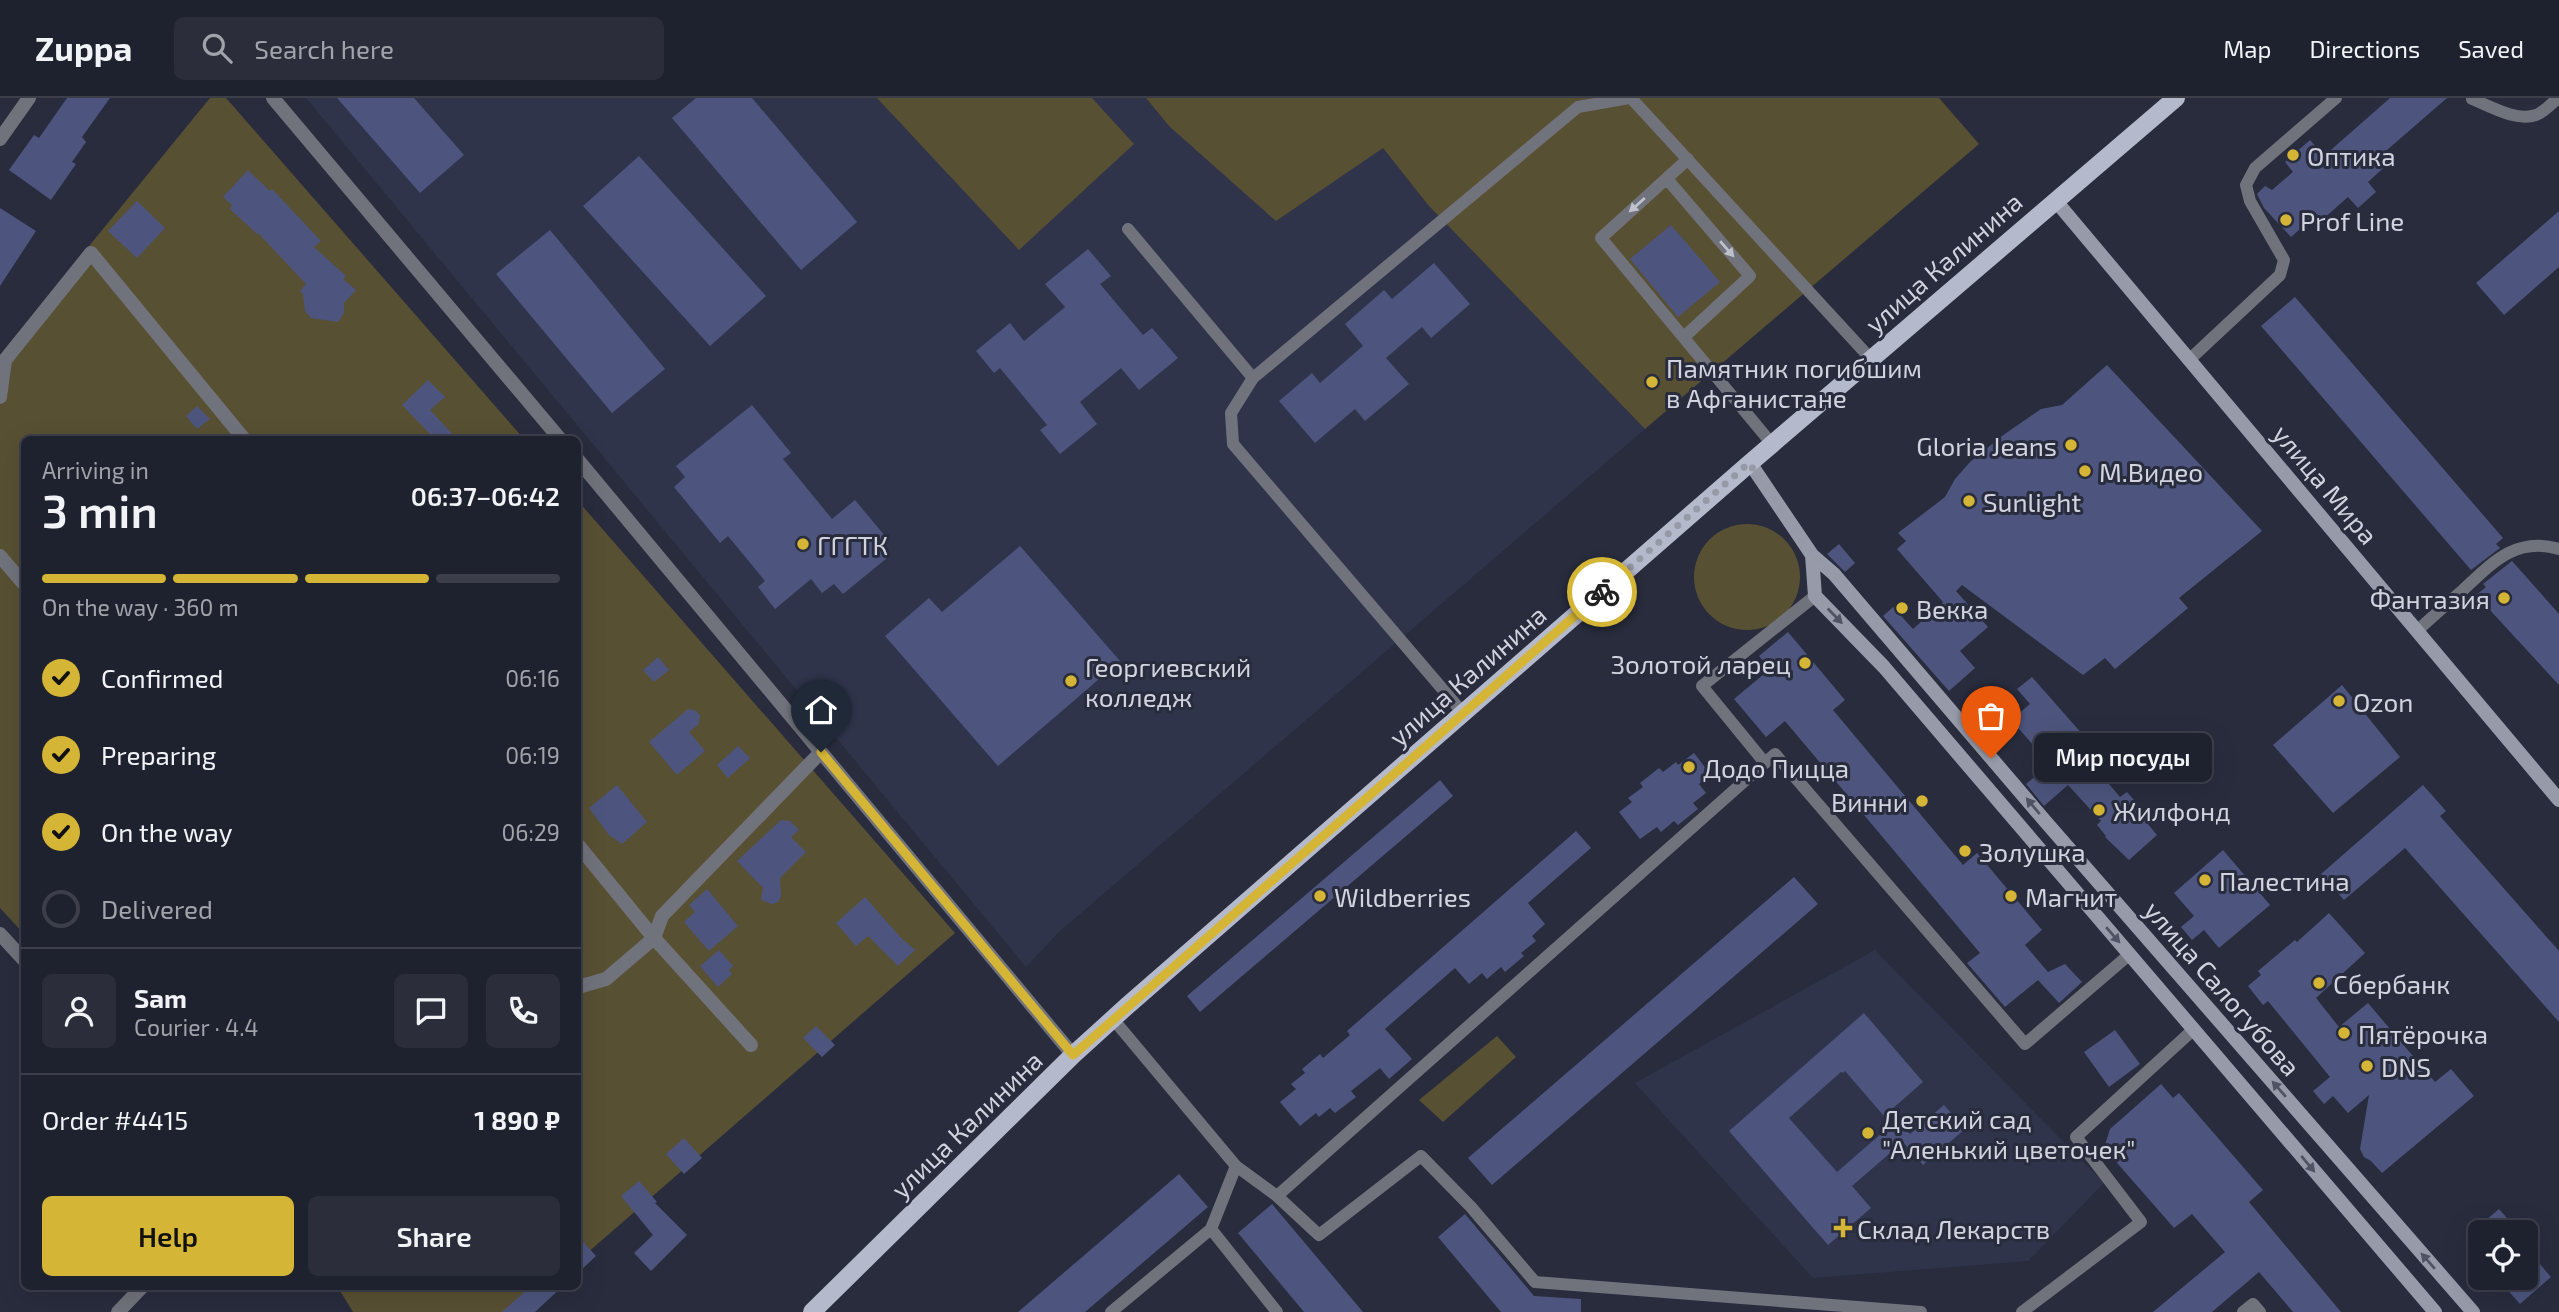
<!DOCTYPE html>
<html lang="en">
<head>
<meta charset="utf-8">
<style>
  body { margin:0; font-family:"Exo 2",sans-serif; background:#2b2e3a; color:#f1f3f6; height:100vh; display:flex; flex-direction:column; font-size:26px; white-space:nowrap }
  * { box-sizing:border-box; margin:0 }
  p { font-size:23px; color:#a1a3aa }
  .icon { flex:none; width:38px; height:38px; fill:none; stroke:currentColor; stroke-width:2; stroke-linecap:round; stroke-linejoin:round }
  .map { position:relative; flex:1; overflow:hidden }
  .drawer { position:absolute; left:21px; top:338px; width:560px; height:854px; display:flex; flex-direction:column; background:#1e212e; border-radius:10px; box-shadow:0 7px 28px #0002,0 0 0 2px #3c3e4a }
  .drawer>* { flex:none }
  .controls { position:absolute; left:2468px; top:1122px; display:grid; gap:14px }
  .controls a { display:grid; place-items:center; width:70px; height:70px; border-radius:10px; background:#1e212e; box-shadow:0 7px 28px #0002,0 0 0 2px #3c3e4a; font-size:35px }
  .pin { position:absolute; display:grid; place-items:center; width:60px; height:60px; color:#fff; margin:-72px -30px; border-radius:50% 50% 50% 0; rotate:-45deg; box-shadow:0 0 7px #0007 }
  .pin .icon { rotate:45deg }
  .courier { position:absolute; display:grid; place-items:center; width:70px; height:70px; margin:-35px; border:5px solid #d5b535; border-radius:50%; background:#fff; color:#222; box-shadow:0 2px 9px #0007 }
  .bubble { position:absolute; height:49px; border-radius:10px; background:#1e212e; box-shadow:0 7px 28px #0002,0 0 0 2px #3c3e4a; font-size:23px; font-weight:600; line-height:49px; text-align:center }
  .headline em { font-style:normal; font-weight:600 }
  .headline div { display:flex; flex-direction:column-reverse }
  .headline { display:flex; align-items:center; justify-content:space-between; height:119px; padding:0 21px }
  h1 { font-size:46px; font-weight:600; line-height:52px }
  .bar { display:grid; grid-template-columns:repeat(4,1fr); gap:10px 7px; align-content:center; height:84px; padding:0 21px }
  .bar i { height:9px; border-radius:5px; background:#3c3e4a }
  .bar .current { background:#d5b535 }
  .bar p { grid-column:span 4 }
  .line { display:flex; align-items:center; gap:18px; padding:0 21px; border-top:2px solid #3c3e4a }
  .line div { flex:1 }
  .round { display:grid; place-items:center; flex:none; width:74px; height:74px; border-radius:10px; background:#2b2e3a }
  ol { padding:0 21px; list-style:none }
  li { display:flex; align-items:center; gap:21px; height:77px }
  li p { margin-inline-start:auto }
  li .icon { padding:7px; border-radius:50%; background:#d5b535; color:#111; stroke-width:4 }
  li:last-child { color:#a1a3aa }
  li i { width:38px; height:38px; border:4px solid #3c3e4a; border-radius:50% }
  .primary-button { display:flex; gap:14px; margin-top:auto; padding:14px 21px }
  .primary-button a { flex:1; height:80px; border-radius:10px; background:#d5b535; color:#111; font-size:28px; font-weight:600; line-height:80px; text-align:center }
  .primary-button a+a { background:#2b2e3a; color:#f1f3f6 }
  header { display:flex; align-items:center; gap:42px; box-sizing:border-box; height:98px; padding:0 35px; background:#1e212e; border-bottom:2px solid #3c3e4a }
  header strong { font-size:33px }
  nav { display:flex; gap:38px; margin-inline-start:auto; font-size:24px }
  .search { width:490px; height:63px; background:#2b2e3a; display:flex; align-items:center; gap:18px; box-sizing:border-box; padding:0 24px; border-radius:10px; color:#a1a3aa; font-size:26px }
  .map>svg:first-child { display:block }
  .built { fill:#2f344b }
  .green { fill:#585033 }
  .building { fill:#4d557e }
  .lines { fill:none; stroke-linecap:round; stroke-linejoin:round }
  .lane { stroke:#71737c; stroke-width:12 }
  .street { stroke:#71737c; stroke-width:14 }
  .secondary { stroke:#979ba9; stroke-width:14 }
  .primary { stroke:#b5b9cc; stroke-width:18 }
  .oneway { fill:#bec1cb }
  .oneway2 { fill:#4f5363 }
  .done { stroke:#9699a6; stroke-width:7; stroke-dasharray:0 12.6 }
  .route { stroke:#d5b535; stroke-width:9 }
  .poi-dot { fill:#d5b535; stroke:#282c3d; stroke-width:2.5 }
  .labels { text-anchor:middle; dominant-baseline:central; stroke-width:6; stroke-linejoin:round; paint-order:stroke }
  .poi-label { font-size:26px; fill:#d1d4df; stroke:#282c3d; text-anchor:start }
  .street-label { font-size:26px; fill:#d1d4df; stroke:#282c3d }
</style>
</head>
<body>
<header>
<strong>Zuppa</strong>
<div class="search"><svg class="icon" aria-label="search" viewBox="0 0 24 24"><circle cx="10" cy="10" r="6"/><path d="M15 15l6 6"/></svg>Search here</div>
<nav><a>Map</a><a>Directions</a><a>Saved</a></nav>
</header>
<div class="map">
<svg width="2559" height="1214" viewBox="0 0 2559 1214">
  <rect width="100%" height="100%" fill="#282c3d"/>
  <path class="built" d="M306,0H1146L1169,28L1343,0L1428,107L1645,331L1059,834L1026,869Z
    M1875,852L2104,1085L2028,1163L1813,1180L1635,985Z"/>
  <path class="green" d="M210,0H226L524,341H24V836L0,810V257Z
    M877,0H1092L1134,46L1019,152Z
    M1146,0H1939L1979,46L1645,331L1428,107L1383,50L1276,123L1169,28Z
    M578,403L955,835L578,1163Z
    M1694 479a53 53 0 1 1 106 0a53 53 0 1 1-106 0Z
    M1497,938L1516,959L1443,1024L1419,1002Z
    M337,1188H548L518,1214H353Z"/>
  <path class="building" d="M67,0H110L82,39L86,44L72,64L76,66L51,102L9,72L34,37L39,40Z
    M337,0H414L464,57L420,95Z
    M696,0H752L857,124L801,172L672,20Z
    M2390,0H2447L2387,52L2390,64L2368,84L2376,94L2358,110L2348,99L2322,122L2317,116L2291,139L2264,110L2257,96L2265,88L2272,92L2293,74L2285,64L2310,42L2324,58Z
    M639,58L766,198L710,248L583,108Z
    M248,72L270,93L272,91L321,143L314,149L346,178L343,181L356,192L344,205V215L338,224L311,220L305,213L303,196L300,193L306,186L258,135L257,136L230,111L232,107L223,99Z
    M137,103L165,130L137,160L108,133Z
    M0,110L36,133L0,188Z
    M2559,113V169L2504,217L2476,185Z
    M1671,127L1720,184L1678,219L1630,161Z
    M550,132L665,271L612,315L496,176Z
    M1088,151L1111,178L1100,186L1143,237L1152,230L1178,260L1139,292L1121,270L1080,304L1097,326L1060,356L1040,332L1047,327L1000,270L994,275L976,253L1010,225L1024,243L1065,209L1045,186Z
    M1434,165L1470,206L1431,240L1422,229L1386,260L1409,286L1365,323L1355,311L1315,345L1279,303L1312,275L1320,285L1363,248L1345,226L1384,192L1392,201Z
    M2295,199L2503,440L2496,446L2500,450L2471,472L2261,228Z
    M2107,267L2262,433L2179,500L2188,510L2115,571L2105,560L2083,577L1962,487L1956,493L1988,529L1960,553L1975,570L1949,593L1883,518L1893,509L1913,531L1943,504L1897,451L1906,443L1898,435L1945,399L1955,381L1970,364L2002,338L2041,311L2062,307Z
    M428,282L445,299L430,312L457,341H435L402,307Z
    M752,307L791,355L783,361L832,421L855,402L885,438L875,446L887,460L843,496L834,486L822,495L811,481L775,511L758,489L765,483L728,438L720,445L674,389L685,379L676,368Z
    M197,308L210,321L197,331L186,318Z
    M1839,446L1855,465L1845,474L1827,456Z
    M1020,448L1120,563L998,668L885,538L929,500L942,514Z
    M2512,463L2559,516V587L2476,497L2486,489L2483,486Z
    M1788,534L1845,602L1833,612L1963,767L1977,755L2042,832L2025,847L2048,874L2065,866L2082,884L2059,905L2038,882L2005,909L1967,865L1980,855L1785,623L1766,639L1734,601L1770,571L1759,558Z
    M658,559L669,572L654,584L643,572Z
    M2032,579L2084,638L2089,634L2107,653L2092,666L2120,699L2127,694L2151,721L2147,725L2157,737L2129,762L2105,739L2106,738L2097,727L2101,723L2068,687L2044,708L2026,686L2050,666L2011,622L2030,606L2017,591Z
    M2342,587L2400,659L2333,715L2273,647Z
    M688,611L695,612L700,617L699,626L689,634L705,653L677,677L649,644Z
    M738,648L750,660L728,680L717,667Z
    M1694,655L1711,677L1699,686L1706,695L1693,705L1698,711L1678,727L1674,723L1661,734L1657,729L1640,741L1619,714L1632,704L1628,700L1643,689L1640,685L1659,670L1663,674L1676,664L1678,667Z
    M1440,682L1453,698L1200,914L1187,898Z
    M617,687L647,724L622,746L609,737L589,710Z
    M2423,687L2446,713L2440,718L2559,853V924L2405,750L2344,802L2321,776Z
    M781,722L790,723L799,732L791,739L806,754L780,780L781,798L778,804L772,806L761,802L763,790L737,763Z
    M1576,733L1591,750L1528,805L1545,826L1532,838L1536,843L1521,855L1524,858L1505,874L1501,869L1487,881L1482,875L1469,886L1455,870L1385,931L1412,961L1389,981L1380,970L1351,993L1356,999L1335,1015L1330,1010L1319,1019L1316,1015L1300,1028L1280,1004L1296,991L1291,986L1305,975L1302,971L1320,956L1323,960L1350,937L1347,933Z
    M2223,752L2270,807L2219,850L2204,832L2192,842L2181,829L2194,818L2174,795Z
    M1794,779L1818,806L1492,1087L1468,1060Z
    M707,791L738,828L709,853L684,824L695,814L689,807Z
    M865,799L902,841L915,852L898,868L868,838L856,848L836,825Z
    M2329,815L2365,855L2316,900L2339,929L2368,905L2435,984L2451,971L2474,998L2382,1075L2371,1063L2364,1059L2360,1051L2369,997L2348,1015L2333,998L2324,1006L2313,993L2330,979L2268,903L2263,907L2248,888L2261,877L2258,873L2295,842L2297,844Z
    M719,852L733,868L729,872L732,876L718,889L700,868Z
    M1864,915L1923,984L1884,1018L1845,973L1843,975L1841,974L1789,1020L1837,1074L1897,1022L1910,1036L1944,1007L1965,1031L1923,1067L1903,1044L1852,1088L1871,1110L1828,1147L1729,1033Z
    M816,928L835,947L822,959L803,940Z
    M2115,932L2140,966L2109,989L2084,954Z
    M2161,986L2173,1000L2179,995L2263,1092L2249,1104L2341,1214H2293L2259,1174L2212,1214H2153L2225,1154L2192,1116L2174,1130L2104,1050L2110,1031Z
    M684,1040L702,1060L684,1076L666,1056Z
    M1179,1076L1208,1109L1085,1214H1018Z
    M639,1083L657,1104L655,1105L687,1137L651,1173L634,1155L653,1137L621,1098Z
    M1272,1106L1363,1214H1304L1238,1135Z
    M2499,1111L2519,1134H2472Z
    M1465,1116L1534,1198L1581,1201V1214H1501L1438,1139Z
    M578,1138L596,1158L578,1175Z
    M2525,1149L2551,1179L2520,1206L2497,1180H2525Z
    M531,1188H563L535,1214H502Z"/>
  <g class="lines">
    <path class="lane" d="M1631,0L1871,261
      M2472,1C2490,8 2516,24 2536,17C2544,14 2551,6 2558,0
      M1688,61L1601,140L1772,346
      M1667,81L1750,178L1684,239
      M1128,131L1253,280
      M2189,262L2280,177L2284,162L2250,103L2246,87L2255,70L2336,0
      M2417,533C2432,519 2448,505 2463,492C2492,465 2516,438 2559,451
      M1463,615L1233,346L1231,315L1253,280L1578,9L1629,0
      M1765,665L1702,588L1815,498
      M1113,921L1236,1068L1277,1098L1775,656L2025,946L2130,856
      M1277,1098L1319,1137L1421,1058L1471,1109L1535,1184L1921,1214
      M1211,1131L1277,1214
      M1111,1214L1211,1131L1236,1068
      M2022,1214L2141,1124L2076,1039L2194,931
      M2243,1214L2253,1206L2260,1214"/>
    <path class="street" d="M273,0L560,341
      M0,41L29,0
      M0,299L5,262L91,155L244,341
      M578,362L1073,957
      M0,458L24,486
      M578,747L654,840L751,947
      M0,836L24,862
      M578,889L606,881L654,840L662,818L821,654
      M118,1214L143,1188"/>
    <path class="secondary" d="M2055,102L2559,702
      M1750,365L1812,457L1834,476L2045,723L2473,1214
      M1812,457L1815,498L1884,569L2435,1214"/>
    <path class="primary" d="M812,1214L1073,957L1127,908L1750,365L2176,0"/>
  </g>
  <defs><path id="oneway-solid" d="M-6-.8H1V-3.2L6.5 0L1 3.2V.8H-6Z" transform="scale(1.75)"/></defs>
  <g class="oneway">
    <use href="#oneway-solid" transform="translate(1637 107) rotate(138)"/>
    <use href="#oneway-solid" transform="translate(1727 151) rotate(49)"/>
  </g>
  <g class="oneway2">
    <use href="#oneway-solid" transform="translate(1835 518) rotate(46)"/>
    <use href="#oneway-solid" transform="translate(2033 708) rotate(-130)"/>
    <use href="#oneway-solid" transform="translate(2113 837) rotate(49)"/>
    <use href="#oneway-solid" transform="translate(2279 991) rotate(-131)"/>
    <use href="#oneway-solid" transform="translate(2308 1066) rotate(50)"/>
    <use href="#oneway-solid" transform="translate(2428 1163) rotate(-131)"/>
  </g>
  <g class="lines">
    <path class="done" d="M1602,494L1749,365L1812,457L1834,476L1991,660"/>
    <path class="route" d="M821,654L1073,957L1602,494"/>
  </g>
  <g class="poi-dot">
    <circle cx="2293" cy="57" r="7"/>
    <circle cx="2286" cy="122" r="7"/>
    <circle cx="1652" cy="284" r="7"/>
    <circle cx="2071" cy="347" r="7"/>
    <circle cx="2085" cy="373" r="7"/>
    <circle cx="1969" cy="403" r="7"/>
    <circle cx="803" cy="446" r="7"/>
    <circle cx="2504" cy="500" r="7"/>
    <circle cx="1902" cy="510" r="7"/>
    <circle cx="1805" cy="565" r="7"/>
    <circle cx="1071" cy="583" r="7"/>
    <circle cx="2339" cy="603" r="7"/>
    <circle cx="1689" cy="669" r="7"/>
    <circle cx="1922" cy="703" r="7"/>
    <circle cx="2099" cy="712" r="7"/>
    <circle cx="1965" cy="753" r="7"/>
    <circle cx="2205" cy="782" r="7"/>
    <circle cx="1320" cy="798" r="7"/>
    <circle cx="2011" cy="798" r="7"/>
    <circle cx="2319" cy="885" r="7"/>
    <circle cx="2344" cy="935" r="7"/>
    <circle cx="2367" cy="968" r="7"/>
    <circle cx="1868" cy="1035" r="7"/>
    <path d="M1839.5 1119.5h7v7h7v7h-7v7h-7v-7h-7v-7h7z"/>
  </g>
  <g class="labels">
    <g class="poi-label">
      <text x="2307" y="57">Оптика</text>
      <text x="2300" y="122">Prof Line</text>
      <text x="1666" y="269">Памятник погибшим<tspan x="1666" dy="30">в Афганистане</tspan></text>
      <text x="2057" y="347" text-anchor="end">Gloria Jeans</text>
      <text x="2099" y="373">М.Видео</text>
      <text x="1983" y="403">Sunlight</text>
      <text x="817" y="446">ГГГТК</text>
      <text x="2490" y="500" text-anchor="end">Фантазия</text>
      <text x="1916" y="510">Векка</text>
      <text x="1791" y="565" text-anchor="end">Золотой ларец</text>
      <text x="1085" y="568">Георгиевский<tspan x="1085" dy="30">колледж</tspan></text>
      <text x="2353" y="603">Ozon</text>
      <text x="1703" y="669">Додо Пицца</text>
      <text x="1908" y="703" text-anchor="end">Винни</text>
      <text x="2113" y="712">Жилфонд</text>
      <text x="1979" y="753">Золушка</text>
      <text x="2219" y="782">Палестина</text>
      <text x="1334" y="798">Wildberries</text>
      <text x="2025" y="798">Магнит</text>
      <text x="2333" y="885">Сбербанк</text>
      <text x="2358" y="935">Пятёрочка</text>
      <text x="2381" y="968">DNS</text>
      <text x="1882" y="1020">Детский сад<tspan x="1882" dy="30">"Аленький цветочек"</tspan></text>
      <text x="1857" y="1130">Склад Лекарств</text>
    </g>
    <g class="street-label">
      <text transform="translate(1943 164) rotate(-41)">улица Калинина</text>
      <text transform="translate(2326 386) rotate(50)">улица Мира</text>
      <text transform="translate(1467 577) rotate(-41)">улица Калинина</text>
      <text transform="translate(2223 890) rotate(49)">улица Салогубова</text>
      <text transform="translate(966 1026) rotate(-44)">улица Калинина</text>
    </g>
  </g>
</svg>
<div class="controls">
<a><svg class="icon" aria-label="locate" viewBox="0 0 24 24"><circle cx="12" cy="12" r="6"/><path d="M12 2v4M12 18v4M2 12h4M18 12h4"/></svg></a>
</div>
<div class="pin" style="left:1991px;top:660px;background:#ea580c"><svg class="icon" aria-label="bag" viewBox="0 0 24 24"><path d="M5 8h14l-1 12H6zM9 8a3 3 0 0 1 6 0"/></svg></div>
<div class="pin" style="left:821px;top:654px;background:#1f2937"><svg class="icon" aria-label="home" viewBox="0 0 24 24"><path d="M3 11l9-7 9 7M6 9v11h12V9"/></svg></div>
<div class="courier" style="left:1602px;top:494px"><svg class="icon" aria-label="bike" viewBox="0 0 24 24"><circle cx="6" cy="16" r="4"/><circle cx="18" cy="16" r="4"/><path d="M6 16l4-8h5l3 8M10 8l3 8H6M13 5h3"/></svg></div>
<div class="bubble" style="left:2034px;top:635px;width:178px">Мир посуды</div>
<section class="drawer">
<div class="headline"><div><h1>3 min</h1><p>Arriving in</p></div><em>06:37–06:42</em></div>
<div class="bar"><i class="current"></i><i class="current"></i><i class="current"></i><i></i><p>On the way · 360 m</p></div>
<ol>
<li><svg class="icon" aria-label="check" viewBox="0 0 24 24"><path d="M5 12l5 5 9-10"/></svg>Confirmed<p>06:16</p></li>
<li><svg class="icon" aria-label="check" viewBox="0 0 24 24"><path d="M5 12l5 5 9-10"/></svg>Preparing<p>06:19</p></li>
<li><svg class="icon" aria-label="check" viewBox="0 0 24 24"><path d="M5 12l5 5 9-10"/></svg>On the way<p>06:29</p></li>
<li><i></i>Delivered</li>
</ol>
<div class="line" style="height:126px"><a class="round"><svg class="icon" aria-label="person" viewBox="0 0 24 24"><circle cx="12" cy="8" r="4"/><path d="M4 21q1-7 8-7t8 7"/></svg></a><div><b>Sam</b><p>Courier · 4.4</p></div><a class="round"><svg class="icon" aria-label="chat" viewBox="0 0 24 24"><path d="M4 5h16v11H9l-5 4z"/></svg></a><a class="round"><svg class="icon" aria-label="phone" viewBox="0 0 24 24"><path d="M5 4h4l2 5-3 2q2 4 5 5l2-3 5 2v4C11 20 4 13 5 4z"/></svg></a></div>
<div class="line" style="height:91px"><div>Order #4415</div><b>1 890 ₽</b></div>
<div class="primary-button"><a>Help</a><a>Share</a></div>
</section>
</div>
</body>
</html>
